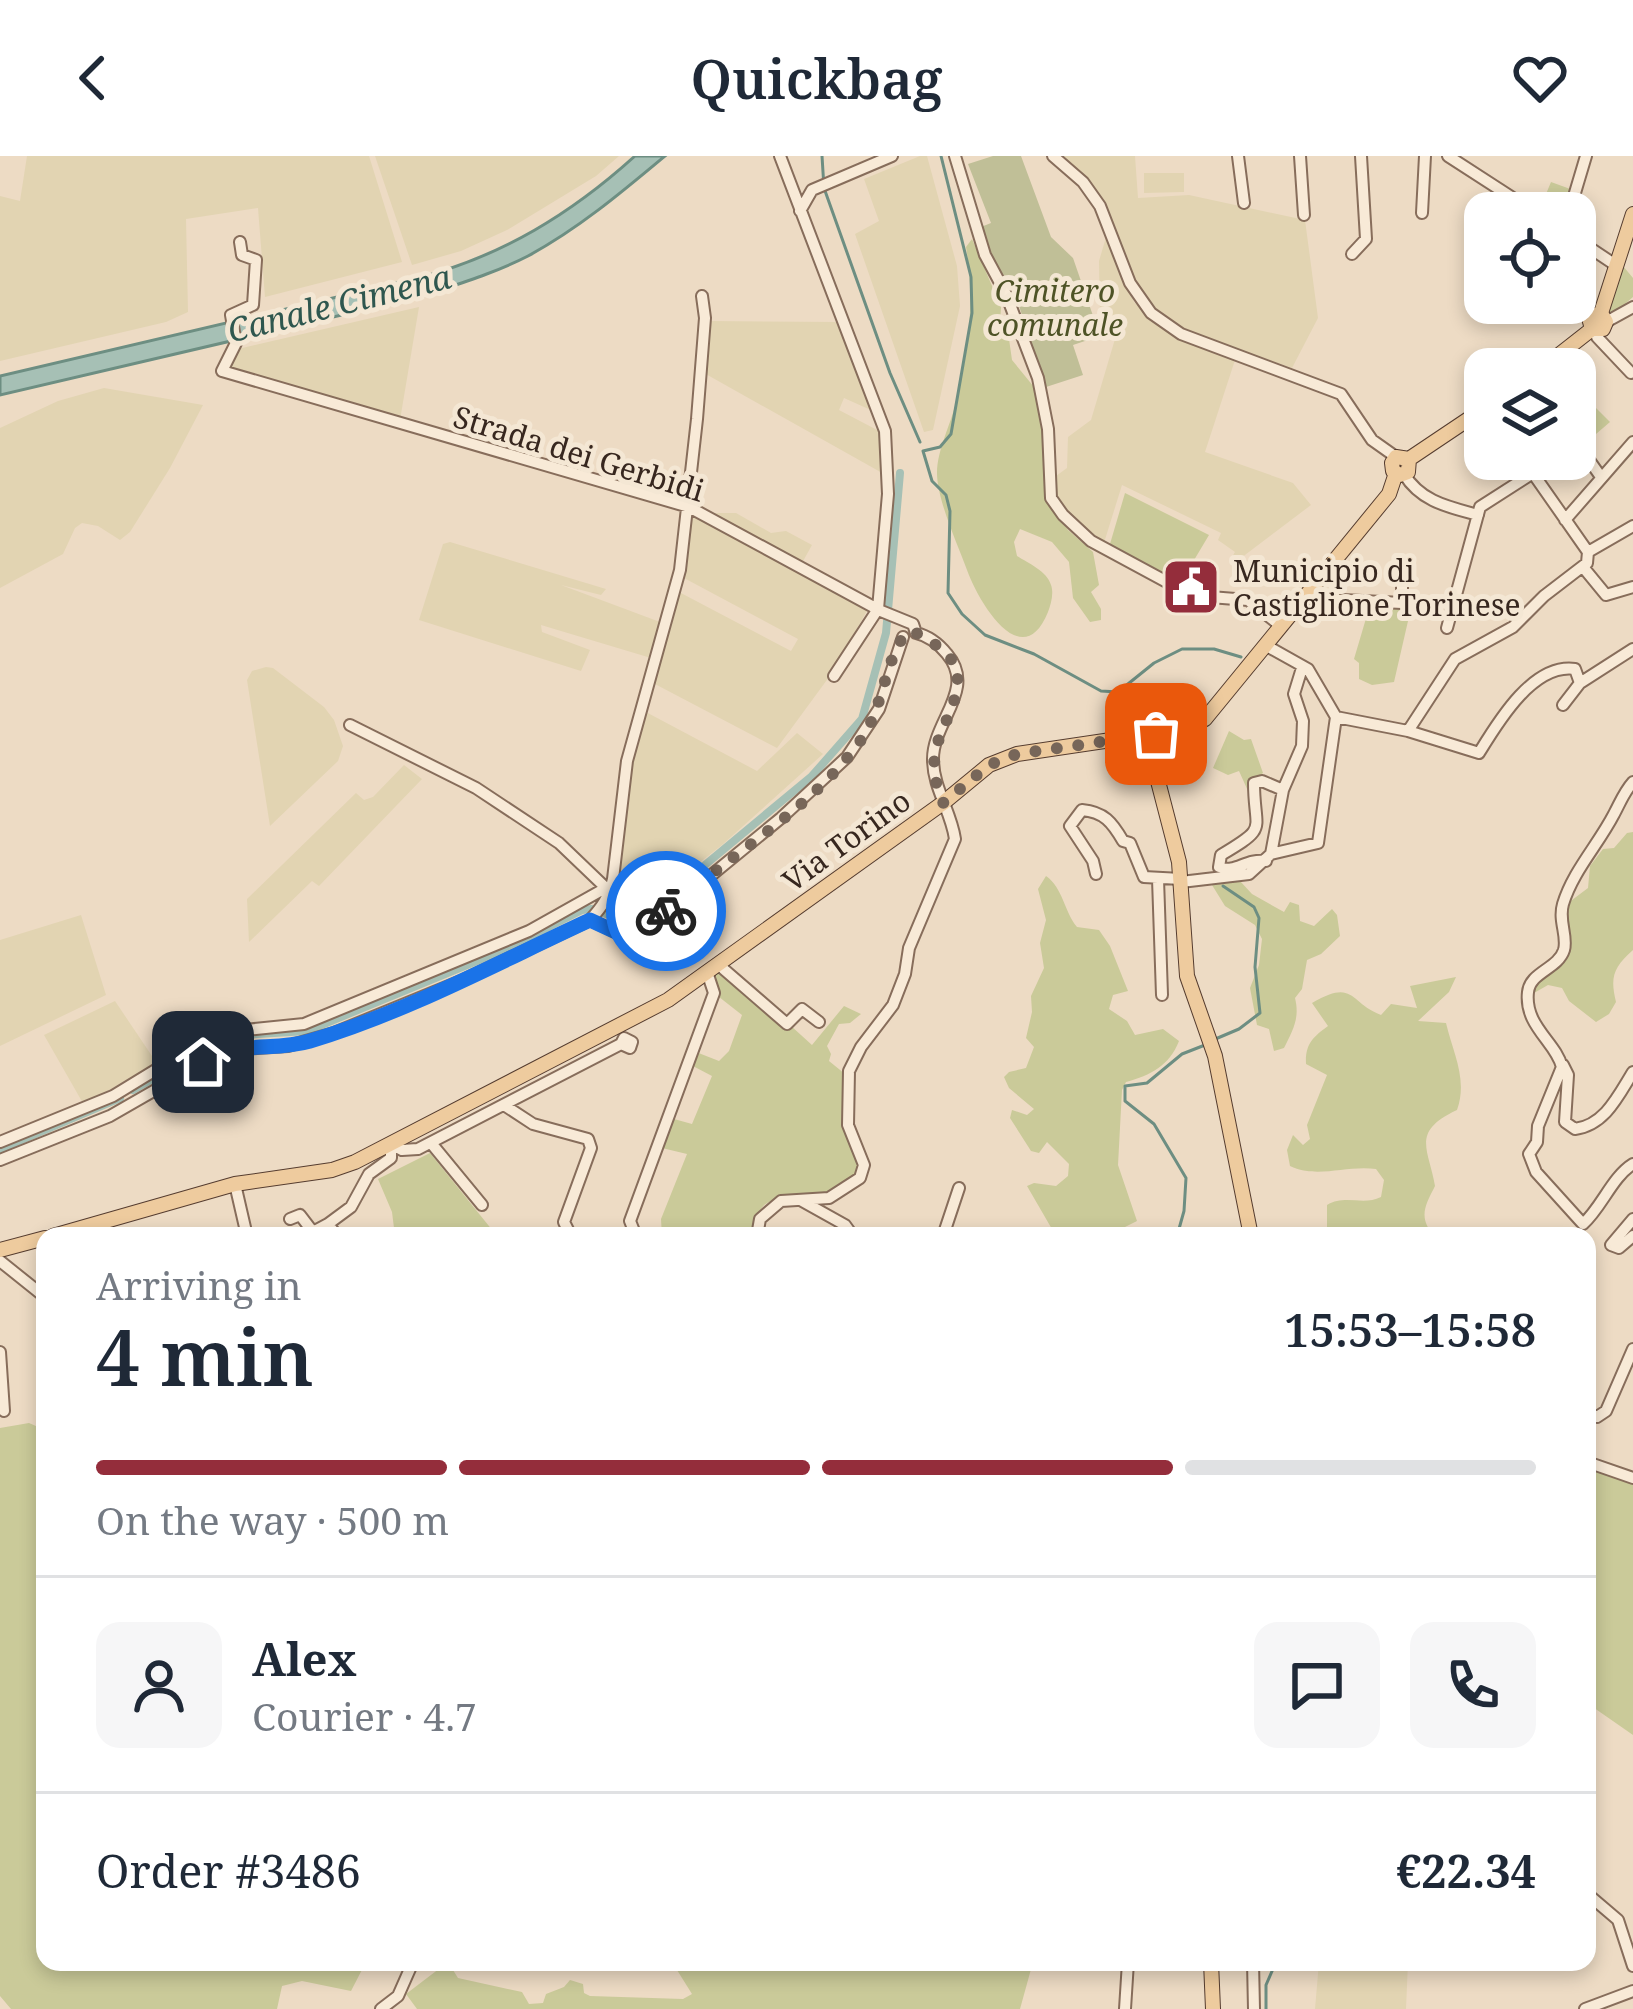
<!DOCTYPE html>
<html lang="en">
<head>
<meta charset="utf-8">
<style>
  body { margin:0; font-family:"Noto Serif",serif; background:#f6f6f7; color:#1f2937; height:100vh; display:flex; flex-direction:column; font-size:45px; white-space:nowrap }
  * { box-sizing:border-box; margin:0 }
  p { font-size:39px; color:#747a83 }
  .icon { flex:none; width:66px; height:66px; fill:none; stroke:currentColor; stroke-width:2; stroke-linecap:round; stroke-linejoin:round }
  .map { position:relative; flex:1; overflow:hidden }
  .drawer { position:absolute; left:36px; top:1071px; width:1560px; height:744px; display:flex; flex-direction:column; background:#fff; border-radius:24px; box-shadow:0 6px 18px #0003 }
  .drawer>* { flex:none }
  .controls { position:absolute; left:1464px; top:36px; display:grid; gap:24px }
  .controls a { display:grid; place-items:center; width:132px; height:132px; border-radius:24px; background:#fff; box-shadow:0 6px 18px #0003; font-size:60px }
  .pin { position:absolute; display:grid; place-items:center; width:102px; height:102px; color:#fff; margin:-51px; border-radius:24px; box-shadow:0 6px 18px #0006 }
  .courier { position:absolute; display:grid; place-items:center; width:120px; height:120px; margin:-60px; border:9px solid #1a73e8; border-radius:50%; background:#fff; color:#222; box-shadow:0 3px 15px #0007 }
  .overview em { font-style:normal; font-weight:600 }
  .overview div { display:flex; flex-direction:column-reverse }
  .overview { display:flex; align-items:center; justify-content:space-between; height:204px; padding:0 60px }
  h1 { font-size:78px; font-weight:600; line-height:90px }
  .bar { display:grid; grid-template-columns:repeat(4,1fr); gap:18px 12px; align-content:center; height:144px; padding:0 60px }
  .bar i { height:15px; border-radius:9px; background:#e0e1e3 }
  .bar .on { background:#942d3b }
  .bar p { grid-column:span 4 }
  .line { display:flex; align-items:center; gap:30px; padding:0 60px; border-top:3px solid #e0e1e3 }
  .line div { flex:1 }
  .round { display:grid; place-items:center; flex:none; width:126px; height:126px; border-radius:24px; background:#f6f6f7 }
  header { display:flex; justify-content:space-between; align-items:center; height:156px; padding:0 60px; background:#fff; font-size:54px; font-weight:600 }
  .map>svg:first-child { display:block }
  .farmland { fill:#e2d4b2 }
  .green { fill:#caca99 }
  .cemetery { fill:#c0bf97 }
  .water { fill:#a6c0b5; stroke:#6d8e82; stroke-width:3 }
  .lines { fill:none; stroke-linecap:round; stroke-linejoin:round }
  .stream { stroke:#6d8e82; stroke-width:3 }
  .canal { stroke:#a6c0b5; stroke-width:8 }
  .minor-casing { stroke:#876d5b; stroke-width:14 }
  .major-casing { stroke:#553c2f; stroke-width:16 }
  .minor { stroke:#f8ead7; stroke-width:10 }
  .major { stroke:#eecb9e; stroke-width:14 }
  .done { stroke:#776659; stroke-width:12; stroke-dasharray:0 21.6 }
  .route { stroke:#1a73e8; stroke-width:15 }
  .labels { text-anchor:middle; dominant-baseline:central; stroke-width:10; stroke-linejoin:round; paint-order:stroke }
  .park-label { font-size:30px; font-style:italic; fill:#4e5326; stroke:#f4e7d4 }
  .street-label { font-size:30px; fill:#37271f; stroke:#f4e7d4 }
  .poi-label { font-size:30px; fill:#37271f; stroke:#f4e7d4; text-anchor:start }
  .water-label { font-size:33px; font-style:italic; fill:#2f574f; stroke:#f4e7d4 }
</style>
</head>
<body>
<header><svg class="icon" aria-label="back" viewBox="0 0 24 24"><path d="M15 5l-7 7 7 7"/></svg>Quickbag<svg class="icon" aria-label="heart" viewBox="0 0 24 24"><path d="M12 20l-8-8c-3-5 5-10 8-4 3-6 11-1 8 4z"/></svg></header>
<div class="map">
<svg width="1633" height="1853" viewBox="0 0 1633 1853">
  <rect width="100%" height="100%" fill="#eddbc4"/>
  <path class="farmland" d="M27,0H369L402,106L265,141L258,52L186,63L188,156L166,166L0,205V40L20,45Z
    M375,0H619L596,20L507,74L461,95L412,109Z
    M920,0H927L957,110L960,150L933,274L924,276L855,78L879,65L864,23Z
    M1063,0H1135L1138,42L1189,39L1305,64L1318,162L1292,212L1183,174L1156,157L1138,135L1102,44L1088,22Z
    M1144,17H1184V36L1144,37Z
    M1107,78L1134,146L1151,163L1235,204L1205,296L1293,327L1311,349L1237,405L1232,401L1235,396L1218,384L1221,377L1122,329L1103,390L1079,374L1055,343L1056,320L1067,312L1068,281L1091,264L1115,183L1100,163L1099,105Z
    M419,151L400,264L226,214L238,193Z
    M708,165L837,166L873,255L844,242L839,254L879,275L884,318L704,217Z
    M104,232L203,249L170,312L130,376L120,384L98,370L82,367L75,372L63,398L0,432V272L58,245Z
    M697,349L713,357H736L771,377L786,375L812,389L802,407Z
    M690,357L868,453L832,517L777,592L653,527L679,436L791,495L798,483L684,422Z
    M450,386L606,433L601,439L561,429L660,466L651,502L541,469L542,476L590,494L581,515L419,464L443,388Z
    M266,511L273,512L324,551L334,564L343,590L338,605L270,670L247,524L252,515Z
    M644,555L757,615L797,577L823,598L722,689L629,762L615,749L627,618Z
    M404,609L422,623L319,730L312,725L249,786L247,743L356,637L364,644L373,641Z
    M81,759L106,839L0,890V784Z
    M115,845L156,906L84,949L44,879Z
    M1319,1806H1408L1406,1853H1315Z"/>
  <path class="green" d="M1551,26L1573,34L1567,57L1543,55L1547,46L1552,47L1546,38Z
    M972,83L1001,151L1000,169L1009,183L1012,204L1034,231L1045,290L1044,333L1049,347L1068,374L1093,396L1099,429L1091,436L1101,453V464L1090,466L1073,442L1069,406L1052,386L1020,373L1014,386L1017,400C1028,407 1047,415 1051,429C1054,437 1051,448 1048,456C1022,520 978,445 967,414C958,389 937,344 937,317C937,294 951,268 956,246C969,194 975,144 966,91Z
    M1623,110L1633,122V141L1612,159L1608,155Z
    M1584,240L1610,266L1582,290L1575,278V246Z
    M1125,337L1209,379L1181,426L1110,388Z
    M1370,449L1411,452L1394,526L1372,529L1359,523V507L1354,503Z
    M1229,575L1244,584L1251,583L1263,617L1251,625L1248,635L1239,615L1228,619L1213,612Z
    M1633,676V794C1613,812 1610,821 1616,846L1609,858L1596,866L1569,845L1562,832L1548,829L1534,837L1535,825L1561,790L1564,750L1588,732L1590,710L1603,693L1614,692L1627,677Z
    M1046,720C1063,732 1064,755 1077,771L1099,774L1110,790L1128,835L1113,839L1109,853L1127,865L1135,879L1163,873L1179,885C1169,910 1151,919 1126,926L1122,934L1118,1009L1137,1065L1123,1072L1124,1080H1056L1027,1030L1034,1027L1056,1030L1068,1020L1069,1008L1047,986L1039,997L1031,995L1010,962L1012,954L1027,959L1034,953L1009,932L1004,921L1009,916L1026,912L1034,891L1026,882L1032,856L1031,840L1044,812L1040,787L1046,764L1038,733Z
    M1240,725L1252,738L1284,756L1290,746L1299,749L1300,765L1314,770L1332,753L1337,759L1340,780L1321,798L1307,804L1302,833L1295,842C1300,862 1293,874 1284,892L1274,895L1269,873L1257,869L1250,832L1259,809L1262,783L1255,769L1225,750L1212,729Z
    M726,811L812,889L844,850L861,858L850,867L839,868L827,890L831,898L829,905L845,918L844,970L860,1008L859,1017C848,1025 838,1034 826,1037C796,1046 751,1030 755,1080H662L661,1063L687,998L662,992L674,963L692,968L712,920L691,909L696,896L719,905L729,895L742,859L714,837V814Z
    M1456,821L1449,836L1418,865L1446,867C1453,897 1468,923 1457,954C1410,976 1429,993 1435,1030C1425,1050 1418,1061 1434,1080H1341L1340,1072L1327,1073V1049C1345,1038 1363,1050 1381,1041L1384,1024L1376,1013C1346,1009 1317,1023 1290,1010L1287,994L1293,979L1303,989L1310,983L1307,969L1327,919L1306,908C1305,888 1313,881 1328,870L1312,847C1355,822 1349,847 1381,859L1391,848L1417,852L1410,830Z
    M430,997L497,1080H395L392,1056L378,1023Z
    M29,1267L45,1274L38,1410L45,1437V1806H366L351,1835L302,1825L282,1830L277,1853H11L0,1840V1272Z
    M1587,1309L1633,1326V1579L1587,1547Z
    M448,1806L458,1822L522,1836L529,1848L543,1847L546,1838L564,1831L570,1824L583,1828L584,1837L590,1840L683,1843L692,1838L672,1806H1033L1020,1853H417L406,1838Z"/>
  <path class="cemetery" d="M993,0H1021L1051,81L1073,102L1100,180L1073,189L1083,219L1046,231L1011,126C995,114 989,95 981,71L991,67L968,8Z"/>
  <path class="water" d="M635,0H665C622,36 578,73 528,100C495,117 458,128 423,140L0,239V220L418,122C502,100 571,58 635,0Z"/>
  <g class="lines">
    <path class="stream" d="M822,0L824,32L890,217L920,286
      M941,0L971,121L972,157L951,278L940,291L923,295L932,325L946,339L950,355L948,437L962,458L985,479L1034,498L1101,535L1118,536L1154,507L1182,493H1214L1241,501
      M1213,884L1239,873L1260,857L1255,811L1259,762L1254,751L1223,730
      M1177,1080L1184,1055L1186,1022L1154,968L1125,945V930L1147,927L1182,898L1205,889
      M1266,1853V1829L1276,1806"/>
    <path class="canal" d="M244,879L307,875L501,795L582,754L592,753L634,768L812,620L862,563L886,477L900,317
      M133,934L229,879
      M0,993L120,942"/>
    <g class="minor-casing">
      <path id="minor" d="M780,0L885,275L888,338L878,453L834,520
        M955,0L985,99L1006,138L1038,222L1048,273L1051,342L1063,359L1091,385L1204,446L1210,441L1248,444L1281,470
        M1053,0L1083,26L1100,50L1130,127L1151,157L1181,178L1341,238L1372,284L1396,301
        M1238,0L1244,47
        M1300,0L1304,59
        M1448,0L1536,57
        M800,55L812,34L892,0
        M1422,57L1425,0
        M1569,57L1586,0
        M1575,82L1617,110
        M240,86L242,99L256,104L253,149L231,159L236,187L222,215L689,351L881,455L913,468L916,477C929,480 939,488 947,498C977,533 933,565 933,603C933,632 951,655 955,683L909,792L905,818L893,849L861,891L849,915L848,969L864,1009L860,1022L829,1042L781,1045L760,1063L757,1080
        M1352,98L1366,83L1361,0
        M1606,166L1633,151
        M1595,174L1597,181L1631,217
        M1575,284L1601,321
        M1523,303L1588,396
        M1404,318C1421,346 1449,351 1478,359
        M1565,364L1633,286
        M1588,396L1633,370
        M1583,411L1606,439L1633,431
        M1204,424L1209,418
        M1303,442L1402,447V430
        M1447,472L1480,351L1533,317
        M1265,489L1308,513L1336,561L1318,687L1271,698
        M1580,527L1633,493
        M1336,561L1408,575L1479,597C1498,566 1533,507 1575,513L1580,527L1563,549
        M350,569L476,632L559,687L606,732
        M1408,575L1455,503L1513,471L1544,440L1587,407L1588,396
        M1633,626C1624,636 1620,647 1614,658C1598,689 1573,715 1563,748C1558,765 1568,780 1564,794C1558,813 1530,816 1528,836C1524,870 1556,886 1562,911L1538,970L1537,986L1529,998L1536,1016L1583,1068C1602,1051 1612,1021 1633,1008
        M1266,705C1245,702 1236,718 1219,711L1221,699C1270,670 1254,676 1254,627L1262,625L1283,634
        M1096,718L1093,705L1070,670L1082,654C1104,656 1112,666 1123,685L1130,687L1144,721L1181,723
        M1158,723L1162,839
        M1181,726L1249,718L1271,698L1283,634L1302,590L1303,565L1294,538L1302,512
        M590,764L618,777L642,776L781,662L847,601L879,553L903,481
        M720,810L787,868L802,853L819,866
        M1563,909L1568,919L1565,966L1575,973C1605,969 1618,940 1633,916
        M504,949L533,968L588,983L591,992L564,1066L571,1080
        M0,986L113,940L216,877L304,868L529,775L611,729
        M431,987L482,1049
        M0,1004L110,960L225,894L288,890L334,877L461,825L590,764C602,751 609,741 613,723L627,605L680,414L697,263L705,162L702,140
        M235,1028L247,1080
        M802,1045L845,1069L853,1080
        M290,1063L300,1059L313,1076L328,1068
        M1633,1063L1611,1089L1619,1092L1633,1080
        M337,1080L328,1068L351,1051L369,1018L391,1002V988L402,994L418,993L621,888L630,892L632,886L624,882L621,888
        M636,1080L630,1065L714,837L708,819
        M943,1080L959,1032
        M0,1105L45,1141
        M0,1196L4,1255
        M1587,1259L1597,1261L1606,1255L1633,1193
        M1587,1306L1633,1322
        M1591,1741L1618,1764L1633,1810
        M1253,1806L1254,1853
        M381,1853L398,1840L413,1806
        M1125,1853L1128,1806
        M1585,1853L1633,1835"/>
    </g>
    <g class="major-casing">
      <path id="major" d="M1601,157L1633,58
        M1541,213L1592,173H1603L1606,166L1601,157L1589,162L1592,173
        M1409,303L1396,301L1392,307L1393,315L1400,319L1408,316L1409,303L1485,252
        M1146,579L1179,706L1187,820L1215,900L1251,1080
        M53,1080L235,1028L332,1014L355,1006L668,844L943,647L989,609L1017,598L1185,573L1205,563L1389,338L1396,317
        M0,1094L45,1082
        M1211,1806L1213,1853"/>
    </g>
    <use href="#minor" class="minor"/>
    <use href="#major" class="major"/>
  </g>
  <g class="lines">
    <path class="done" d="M666,755C729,699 811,654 861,584C883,552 883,513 903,481L910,483L916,477L944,494L957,511C963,567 915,582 943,647L989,609L1017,598L1156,578"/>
    <path class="route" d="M203,906C238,884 273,896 310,885C407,856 499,806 590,764L618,777L634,779L666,755"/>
  </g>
  <defs>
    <g id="civic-square" transform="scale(3)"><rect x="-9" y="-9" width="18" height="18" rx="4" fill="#942d3b" stroke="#f4e7d4"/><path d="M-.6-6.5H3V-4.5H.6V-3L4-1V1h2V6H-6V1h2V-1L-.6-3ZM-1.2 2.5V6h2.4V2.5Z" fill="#fff"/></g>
  </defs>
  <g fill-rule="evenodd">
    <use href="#civic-square" x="1191" y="431"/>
  </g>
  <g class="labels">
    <g class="park-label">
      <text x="1055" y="134">Cimitero<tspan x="1055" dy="34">comunale</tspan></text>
    </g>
    <g class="street-label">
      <text transform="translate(579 297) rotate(17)">Strada dei Gerbidi</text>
      <text transform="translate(846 684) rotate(-36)">Via Torino</text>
    </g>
    <g class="poi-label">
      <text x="1233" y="414">Municipio di<tspan x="1233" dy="34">Castiglione Torinese</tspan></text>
    </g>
    <g class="water-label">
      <text transform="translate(339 147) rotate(-14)">Canale Cimena</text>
    </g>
  </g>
</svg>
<div class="controls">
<a><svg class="icon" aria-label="locate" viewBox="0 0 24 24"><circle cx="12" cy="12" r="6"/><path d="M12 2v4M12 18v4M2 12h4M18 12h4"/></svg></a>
<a><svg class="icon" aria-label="layers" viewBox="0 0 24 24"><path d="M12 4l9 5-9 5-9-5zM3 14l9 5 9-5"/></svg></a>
</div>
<div class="pin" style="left:1156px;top:578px;background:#ea580c"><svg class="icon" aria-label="bag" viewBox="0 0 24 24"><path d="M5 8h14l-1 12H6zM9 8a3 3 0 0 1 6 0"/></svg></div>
<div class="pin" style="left:203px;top:906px;background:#1f2937"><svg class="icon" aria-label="home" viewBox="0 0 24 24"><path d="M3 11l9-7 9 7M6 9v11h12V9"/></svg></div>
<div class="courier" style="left:666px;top:755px"><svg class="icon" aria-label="bike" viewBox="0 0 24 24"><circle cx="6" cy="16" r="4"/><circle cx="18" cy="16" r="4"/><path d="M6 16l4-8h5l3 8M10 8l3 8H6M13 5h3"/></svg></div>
<section class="drawer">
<div class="overview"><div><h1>4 min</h1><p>Arriving in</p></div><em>15:53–15:58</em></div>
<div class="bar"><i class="on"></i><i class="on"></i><i class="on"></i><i></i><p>On the way · 500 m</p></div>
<div class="line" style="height:216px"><a class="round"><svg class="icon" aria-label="person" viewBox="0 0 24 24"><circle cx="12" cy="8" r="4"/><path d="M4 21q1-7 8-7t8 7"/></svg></a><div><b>Alex</b><p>Courier · 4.7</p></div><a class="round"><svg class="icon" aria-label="chat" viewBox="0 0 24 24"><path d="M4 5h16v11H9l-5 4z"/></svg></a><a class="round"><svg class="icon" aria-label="phone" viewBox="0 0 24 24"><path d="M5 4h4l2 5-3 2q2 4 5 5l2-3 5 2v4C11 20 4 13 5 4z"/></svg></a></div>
<div class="line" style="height:156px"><div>Order #3486</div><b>€22.34</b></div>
</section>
</div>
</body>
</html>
